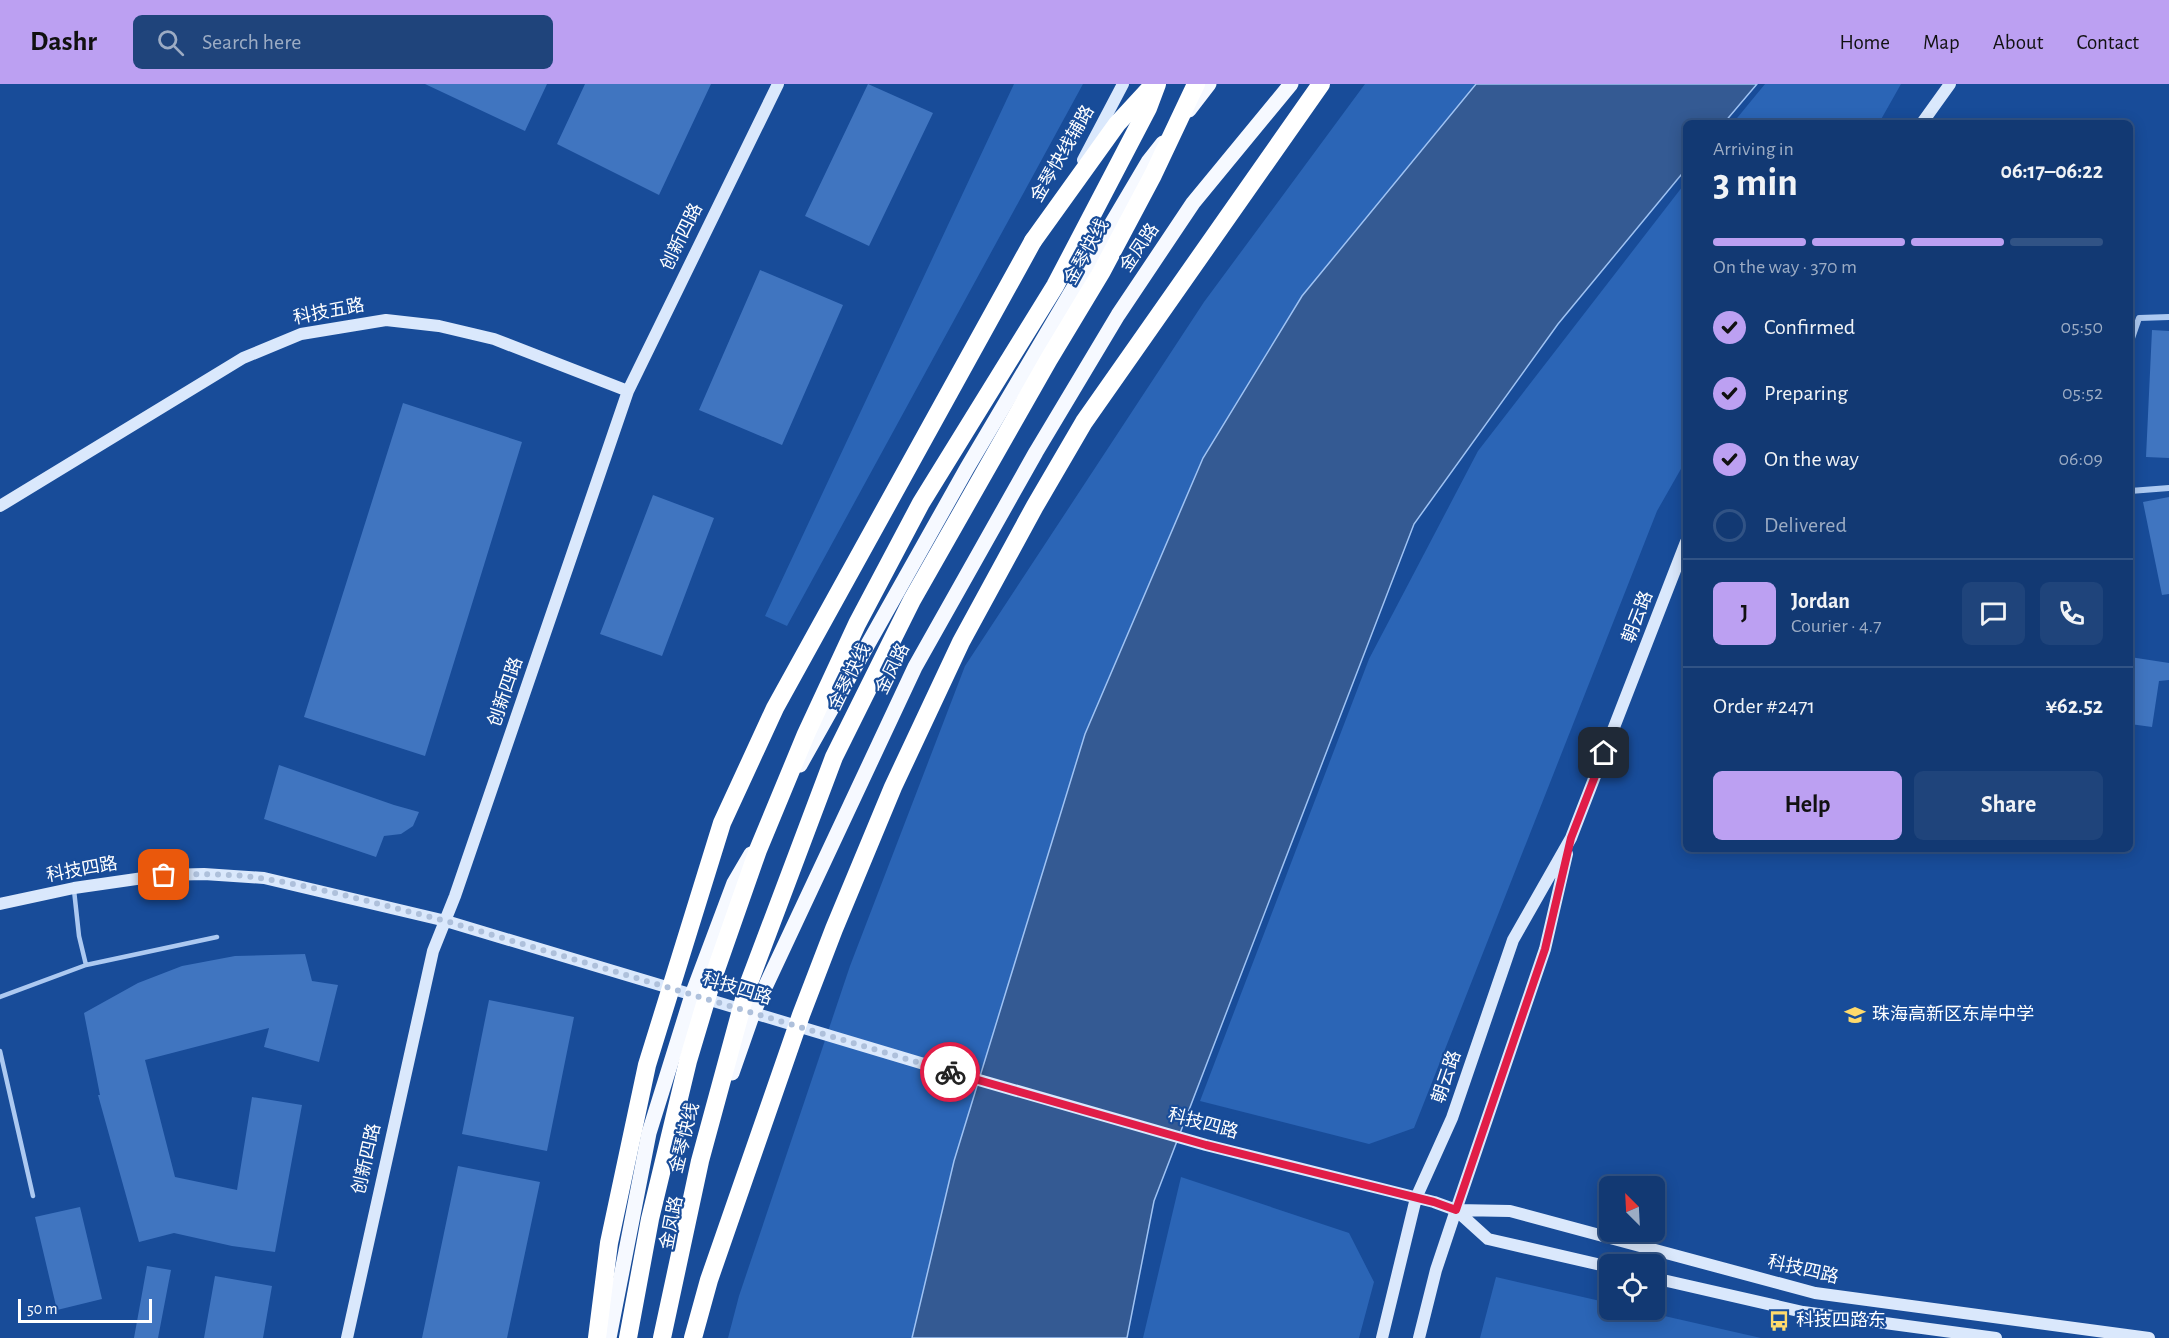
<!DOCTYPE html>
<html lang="en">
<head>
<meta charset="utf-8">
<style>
  body { margin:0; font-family:"Alegreya Sans","Noto Sans SC",sans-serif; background:#1f447b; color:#f1f3f6; height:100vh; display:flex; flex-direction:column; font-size:22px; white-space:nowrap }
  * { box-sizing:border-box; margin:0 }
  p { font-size:20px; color:#9cacc4 }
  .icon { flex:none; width:33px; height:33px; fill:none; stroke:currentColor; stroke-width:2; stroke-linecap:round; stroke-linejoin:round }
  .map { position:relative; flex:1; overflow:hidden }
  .side { position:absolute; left:1683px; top:36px; width:450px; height:732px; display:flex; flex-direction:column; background:#123973; border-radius:9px; box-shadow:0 3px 15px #0003,0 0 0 2px #315385 }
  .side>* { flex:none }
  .needle { width:39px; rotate:336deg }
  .controls { position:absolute; left:1599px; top:1092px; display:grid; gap:12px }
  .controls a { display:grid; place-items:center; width:66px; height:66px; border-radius:9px; background:#123973; box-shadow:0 3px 15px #0003,0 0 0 2px #315385; font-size:30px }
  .scale { position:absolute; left:18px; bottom:15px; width:134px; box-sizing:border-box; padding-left:6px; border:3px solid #fff; border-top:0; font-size:16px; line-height:21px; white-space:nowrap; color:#fff; -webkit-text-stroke:4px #184c99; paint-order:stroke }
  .pin { position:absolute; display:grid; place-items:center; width:51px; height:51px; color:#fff; margin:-26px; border-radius:12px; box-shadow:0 3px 9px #0006 }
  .courier { position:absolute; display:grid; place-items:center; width:60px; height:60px; margin:-30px; border:4px solid #e11d48; border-radius:50%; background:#fff; color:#222; box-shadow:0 2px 8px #0007 }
  .head em { font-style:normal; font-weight:700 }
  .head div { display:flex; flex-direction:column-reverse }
  .head { display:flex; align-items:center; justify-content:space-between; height:102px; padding:0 30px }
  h1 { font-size:39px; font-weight:700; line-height:45px }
  .bar { display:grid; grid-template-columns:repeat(4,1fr); gap:9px 6px; align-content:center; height:72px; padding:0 30px }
  .bar i { height:8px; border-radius:4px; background:#315385 }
  .bar .active { background:#bca0f2 }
  .bar p { grid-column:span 4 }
  .line { display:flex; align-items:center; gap:15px; padding:0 30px; border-top:2px solid #315385 }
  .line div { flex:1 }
  .round { display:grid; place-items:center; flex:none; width:63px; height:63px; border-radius:9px; background:#1f447b }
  ol { padding:0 30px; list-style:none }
  li { display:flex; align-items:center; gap:18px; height:66px }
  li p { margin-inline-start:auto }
  li .icon { padding:6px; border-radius:50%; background:#bca0f2; color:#111; stroke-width:4 }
  li:last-child { color:#9cacc4 }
  li i { width:33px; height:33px; border:3px solid #315385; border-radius:50% }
  .cta { display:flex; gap:12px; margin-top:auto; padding:12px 30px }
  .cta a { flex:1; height:69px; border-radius:9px; background:#bca0f2; color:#111; font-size:24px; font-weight:700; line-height:69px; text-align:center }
  .cta a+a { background:#1f447b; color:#f1f3f6 }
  header { display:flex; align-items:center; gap:36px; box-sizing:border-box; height:84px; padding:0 30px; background:#bca0f2; color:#111 }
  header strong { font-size:28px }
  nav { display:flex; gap:33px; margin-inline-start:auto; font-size:21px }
  .search { width:420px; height:54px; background:#1f447b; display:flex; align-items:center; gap:15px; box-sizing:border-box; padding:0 21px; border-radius:9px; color:#9cacc4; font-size:22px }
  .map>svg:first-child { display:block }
  .green { fill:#2b65b6 }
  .water { fill:#345a93; stroke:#9fc3f4; stroke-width:1.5 }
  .building { fill:#4075c0 }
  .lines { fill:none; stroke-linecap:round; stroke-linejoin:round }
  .lane { stroke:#acc9f1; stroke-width:4.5 }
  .street { stroke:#acc9f1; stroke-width:6 }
  .secondary { stroke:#dae8fc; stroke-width:12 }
  .primary { stroke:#f6f9ff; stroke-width:15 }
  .highway { stroke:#fff; stroke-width:18 }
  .highway-bridge { stroke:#fff; stroke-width:18 }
  .done { stroke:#aec0db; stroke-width:6; stroke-dasharray:0 10.8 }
  .route { stroke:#e11d48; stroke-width:8 }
  .labels { text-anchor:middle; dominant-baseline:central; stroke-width:4.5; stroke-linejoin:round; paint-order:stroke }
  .street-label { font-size:18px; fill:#fff; stroke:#184c99 }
  .poi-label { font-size:18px; fill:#fff; stroke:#184c99; text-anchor:start }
</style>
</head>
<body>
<header>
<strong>Dashr</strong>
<div class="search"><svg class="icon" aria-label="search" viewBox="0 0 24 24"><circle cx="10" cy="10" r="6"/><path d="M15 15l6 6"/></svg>Search here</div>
<nav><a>Home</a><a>Map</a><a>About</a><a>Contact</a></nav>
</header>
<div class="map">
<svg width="2169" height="1254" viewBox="0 0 2169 1254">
  <rect width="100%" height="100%" fill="#184c99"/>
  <path class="green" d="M1014,0H1083L787,542L765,532Z
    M1365,0H1475L1302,212L1203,374L1085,650L954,1077L912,1254H728L739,1212L850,882L965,582L1204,218Z
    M1765,0H1901L1879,39H1733Z
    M1686,98V376L1657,427L1414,1044L1369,1060L1200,1017L1369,575L1478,367Z
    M1181,1093L1349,1149L1374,1198L1359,1254H1143Z
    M1496,1193L1609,1219L1610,1226H1638L1761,1254H1480Z"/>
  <path class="water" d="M1476,0H1757L1724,39H1686V85L1558,240L1414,440L1154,1117L1127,1254H912L954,1077L1085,650L1203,374L1302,212Z"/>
  <path class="building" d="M425,0H547L525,47Z
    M585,0H711L659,111L557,60Z
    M868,0L933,29L869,162L805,132Z
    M760,186L843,221L782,361L699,326Z
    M2152,246L2169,247V374L2146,373Z
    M403,319L522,358L425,672L304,633Z
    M653,411L714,434L662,572L600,550Z
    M2169,413V510L2162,511L2143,418Z
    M2130,573L2169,579V596L2159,597L2152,643L2130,640Z
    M279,681L394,721L419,728L413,742L401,750L384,752L376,773L264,735Z
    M305,870L312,897L338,901L319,978L264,963L269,944L145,976L175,1093L237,1106L252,1013L302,1021L275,1168L232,1162L174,1149L139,1158L98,1011H100L84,929L138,899L182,882L235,872Z
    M489,916L574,933L547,1067L462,1050Z
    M458,1082L540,1098L507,1254H422Z
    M80,1123L102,1215L57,1226L35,1133Z
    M147,1182L171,1186L158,1254H134Z
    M215,1192L272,1202L263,1254H204Z"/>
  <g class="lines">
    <path class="lane" d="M74,806L79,852L86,881
      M0,913L86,881L217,853
      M0,967L33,1112"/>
    <path class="street" d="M2130,260L2139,234L2169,233
      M2130,407L2169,404"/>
    <path class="secondary" d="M1922,39L1950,0
      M1083,76L1123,0
      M0,422L243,274L301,250L386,236L439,242L494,255L628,307
      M0,820L74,804L164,791L204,790L264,794L446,837L944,986L1206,1061L1434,1118L1456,1126L1510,1127L1815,1209L2149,1254
      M1456,1126L1488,1155L1610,1183
      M1654,1194L1803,1228L1996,1254
      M347,1254L433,867L455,812L628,307L778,0
      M1382,1254L1416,1114L1452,1034L1513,856L1571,754L1686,458
      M1419,1254L1436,1186L1456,1126L1545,865L1567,770"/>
    <path class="primary" d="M1189,26L1209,0
      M800,681L967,384L1148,78L1163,59
      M732,989L753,929L915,583L1036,368L1118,231L1193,119L1291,0
      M609,1254L649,1049L692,911L734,799L751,770"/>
    <path class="highway" d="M1033,157L1117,40L1154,0"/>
    <path class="highway-bridge" d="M597,1254L609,1159L647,981L722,739L775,624L1033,157
      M628,1254L650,1135L688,977L711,900L758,766L806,650L857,540L921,419L1055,202L1148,24L1157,0
      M662,1254L700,1077L747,904L834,673L912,516L1049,275L1102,187L1153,91L1196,0
      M693,1254L709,1196L801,931L834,845L893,703L961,558L1035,422L1084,338L1321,0"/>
  </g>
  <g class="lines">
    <path class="done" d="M164,791C197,790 233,789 266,795C326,805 386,822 446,837L950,988"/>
    <path class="route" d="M950,988L1206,1061L1434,1118L1456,1126L1545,865L1571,754L1604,669"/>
  </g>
  <defs>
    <g id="school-bare" transform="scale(1.62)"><path d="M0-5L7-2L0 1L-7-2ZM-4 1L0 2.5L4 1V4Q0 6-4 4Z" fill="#ffda6c" stroke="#184c99" stroke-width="2.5" paint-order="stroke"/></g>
    <g id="bus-bare" transform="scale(1.62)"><path d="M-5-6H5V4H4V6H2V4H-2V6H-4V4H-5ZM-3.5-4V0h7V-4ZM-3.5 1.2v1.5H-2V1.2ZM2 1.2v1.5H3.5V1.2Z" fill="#ffda6c" stroke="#184c99" stroke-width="2.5" paint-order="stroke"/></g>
  </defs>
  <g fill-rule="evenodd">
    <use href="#school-bare" x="1855" y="931"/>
    <use href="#bus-bare" x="1779" y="1237"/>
  </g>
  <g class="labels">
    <g class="street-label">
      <text transform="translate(1063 70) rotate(-60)">金琴快线辅路</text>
      <text transform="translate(682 153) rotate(-64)">创新四路</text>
      <text transform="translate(1140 164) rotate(-56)">金凤路</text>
      <text transform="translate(1087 168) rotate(-61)">金琴快线</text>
      <text transform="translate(329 228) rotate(-11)">科技五路</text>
      <text transform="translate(1638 533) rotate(-69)">朝云路</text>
      <text transform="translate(893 585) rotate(-64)">金凤路</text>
      <text transform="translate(850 593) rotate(-64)">金琴快线</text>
      <text transform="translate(506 608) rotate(-71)">创新四路</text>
      <text transform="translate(82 786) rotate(-10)">科技四路</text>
      <text transform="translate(737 905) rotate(17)">科技四路</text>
      <text transform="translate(1447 993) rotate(-71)">朝云路</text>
      <text transform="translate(1203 1040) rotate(15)">科技四路</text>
      <text transform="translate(685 1054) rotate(-76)">金琴快线</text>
      <text transform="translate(367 1075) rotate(-77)">创新四路</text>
      <text transform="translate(672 1139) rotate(-79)">金凤路</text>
      <text transform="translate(1803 1186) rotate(13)">科技四路</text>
    </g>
    <g class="poi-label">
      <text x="1872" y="931">珠海高新区东岸中学</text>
      <text x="1796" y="1237">科技四路东</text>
    </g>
  </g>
</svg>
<div class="controls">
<a><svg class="needle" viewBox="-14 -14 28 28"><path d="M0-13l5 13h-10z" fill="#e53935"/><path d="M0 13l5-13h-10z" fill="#9cacc4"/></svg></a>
<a><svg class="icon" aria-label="locate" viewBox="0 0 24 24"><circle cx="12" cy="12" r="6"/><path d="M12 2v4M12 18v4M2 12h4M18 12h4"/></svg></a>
</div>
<div class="scale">50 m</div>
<div class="pin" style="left:164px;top:791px;background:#ea580c"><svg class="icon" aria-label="bag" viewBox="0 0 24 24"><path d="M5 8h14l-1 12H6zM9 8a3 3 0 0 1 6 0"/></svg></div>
<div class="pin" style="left:1604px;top:669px;background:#1f2937"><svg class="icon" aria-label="home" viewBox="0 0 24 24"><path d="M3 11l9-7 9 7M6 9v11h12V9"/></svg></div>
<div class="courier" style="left:950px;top:988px"><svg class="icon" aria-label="bike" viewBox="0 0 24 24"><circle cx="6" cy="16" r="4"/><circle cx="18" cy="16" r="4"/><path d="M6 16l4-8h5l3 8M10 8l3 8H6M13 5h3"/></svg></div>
<section class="side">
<div class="head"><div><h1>3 min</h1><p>Arriving in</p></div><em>06:17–06:22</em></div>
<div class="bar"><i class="active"></i><i class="active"></i><i class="active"></i><i></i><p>On the way · 370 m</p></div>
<ol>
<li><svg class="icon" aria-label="check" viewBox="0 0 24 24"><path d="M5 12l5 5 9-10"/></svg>Confirmed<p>05:50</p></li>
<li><svg class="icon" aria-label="check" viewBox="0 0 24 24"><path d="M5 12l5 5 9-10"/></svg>Preparing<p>05:52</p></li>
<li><svg class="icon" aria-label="check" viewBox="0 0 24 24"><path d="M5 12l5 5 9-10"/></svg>On the way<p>06:09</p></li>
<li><i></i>Delivered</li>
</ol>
<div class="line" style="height:108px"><b class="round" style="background:#bca0f2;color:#111">J</b><div><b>Jordan</b><p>Courier · 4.7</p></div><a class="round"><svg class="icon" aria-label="chat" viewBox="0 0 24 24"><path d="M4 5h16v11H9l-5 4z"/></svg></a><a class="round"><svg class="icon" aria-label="phone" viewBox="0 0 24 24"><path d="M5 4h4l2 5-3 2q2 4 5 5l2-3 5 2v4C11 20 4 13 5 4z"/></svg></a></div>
<div class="line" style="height:78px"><div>Order #2471</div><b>¥62.52</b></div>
<div class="cta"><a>Help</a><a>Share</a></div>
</section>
</div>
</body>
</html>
